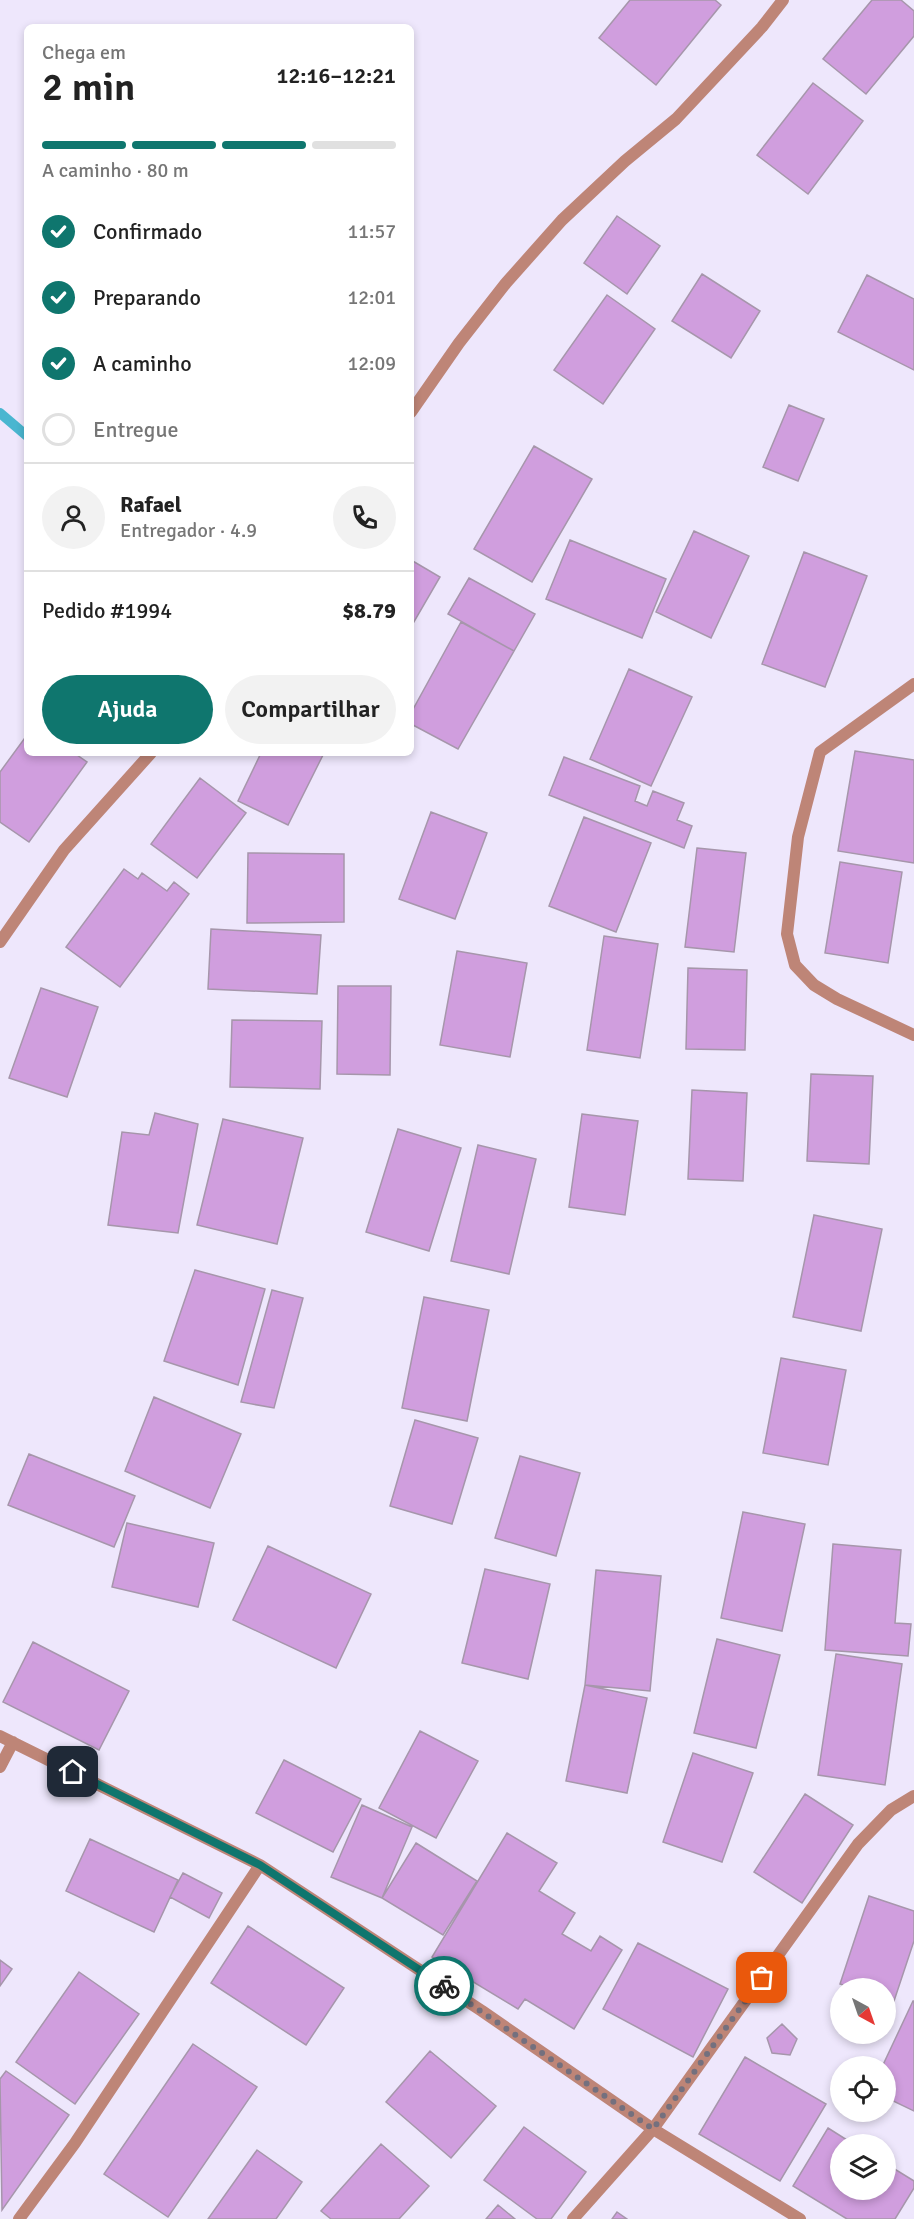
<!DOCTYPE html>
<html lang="pt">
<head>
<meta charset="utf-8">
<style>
  body { margin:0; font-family:Signika,sans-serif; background:#f2f2f2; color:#222; height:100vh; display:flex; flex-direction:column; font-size:22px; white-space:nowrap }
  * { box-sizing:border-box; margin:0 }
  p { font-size:20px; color:#767676 }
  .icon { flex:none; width:33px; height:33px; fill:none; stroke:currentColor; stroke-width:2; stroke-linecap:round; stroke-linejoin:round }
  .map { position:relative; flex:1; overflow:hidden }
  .details { position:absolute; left:24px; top:24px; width:390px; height:732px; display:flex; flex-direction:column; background:#fff; border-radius:9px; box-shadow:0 3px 9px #0003 }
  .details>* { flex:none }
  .needle { width:39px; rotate:140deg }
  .buttons { position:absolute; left:830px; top:1978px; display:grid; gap:12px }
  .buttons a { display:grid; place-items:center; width:66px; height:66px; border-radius:50%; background:#fff; box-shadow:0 3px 9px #0003; font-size:30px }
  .pin { position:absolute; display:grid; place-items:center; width:51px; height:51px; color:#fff; margin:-26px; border-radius:12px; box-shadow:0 3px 9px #0006 }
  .courier { position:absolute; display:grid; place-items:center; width:60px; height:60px; margin:-30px; border:4px solid #0f766e; border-radius:50%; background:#fff; color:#222; box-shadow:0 2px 8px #0007 }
  .overview em { font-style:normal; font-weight:600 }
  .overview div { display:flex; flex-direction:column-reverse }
  .overview { display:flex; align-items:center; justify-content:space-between; height:102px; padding:0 18px }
  h1 { font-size:39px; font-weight:600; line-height:45px }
  .bar { display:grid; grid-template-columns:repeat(4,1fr); gap:9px 6px; align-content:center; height:72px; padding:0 18px }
  .bar i { height:8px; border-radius:4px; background:#e0e0e0 }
  .bar .on { background:#0f766e }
  .bar p { grid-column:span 4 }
  .line { display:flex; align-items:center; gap:15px; padding:0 18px; border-top:2px solid #e0e0e0 }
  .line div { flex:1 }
  .round { display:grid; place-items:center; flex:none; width:63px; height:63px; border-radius:32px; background:#f2f2f2 }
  ol { padding:0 18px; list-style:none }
  li { display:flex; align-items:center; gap:18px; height:66px }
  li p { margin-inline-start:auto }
  li .icon { padding:6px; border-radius:50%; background:#0f766e; color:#fff; stroke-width:4 }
  li:last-child { color:#767676 }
  li i { width:33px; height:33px; border:3px solid #e0e0e0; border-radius:50% }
  .cta { display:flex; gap:12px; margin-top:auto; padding:12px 18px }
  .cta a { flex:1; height:69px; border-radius:36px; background:#0f766e; color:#fff; font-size:24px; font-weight:600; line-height:69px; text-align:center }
  .cta a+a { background:#f2f2f2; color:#222 }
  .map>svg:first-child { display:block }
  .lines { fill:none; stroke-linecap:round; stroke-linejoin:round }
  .stream { stroke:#4ab6d0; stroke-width:10 }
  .building { fill:#d09ede; stroke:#a696ab; stroke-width:1.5 }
  .street { stroke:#be8577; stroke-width:12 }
  .done { stroke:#74707e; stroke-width:6; stroke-dasharray:0 10.8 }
  .route { stroke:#0f766e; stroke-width:8 }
</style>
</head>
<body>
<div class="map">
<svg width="914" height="2219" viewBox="0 0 914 2219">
  <rect width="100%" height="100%" fill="#eee7fc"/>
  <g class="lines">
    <path class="stream" d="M0,413L27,436"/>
  </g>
  <path class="building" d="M630,0H715L721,5L656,85L599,38Z
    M872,0H901L914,11V36L866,94L823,59Z
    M813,83L863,121L808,194L757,155Z
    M617,216L660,246L627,294L584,263Z
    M702,274L760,311L731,358L672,321Z
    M867,275L914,299V370L838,332Z
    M607,295L655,329L603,404L554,370Z
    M789,405L824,419L798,481L763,467Z
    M534,446L592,479L532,582L474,549Z
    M694,531L749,556L711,638L656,612Z
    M570,540L666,579L642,638L546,599Z
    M804,552L867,576L825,687L762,664Z
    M411,560L440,577L411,627Z
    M469,578L535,614L514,651L448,614Z
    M461,622L514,651L458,749L411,724V713Z
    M629,669L692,697L651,786L590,759Z
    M27,735V753H74L87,762L29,842L0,822V772Z
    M855,751L914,760V863L838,851Z
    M261,753H324L288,825L238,801Z
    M564,757L640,786L635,801L647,806L653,791L684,803L677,820L692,826L684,848L549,795Z
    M200,778L246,813L197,878L151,844Z
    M431,812L487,833L455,919L399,899Z
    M584,817L651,843L616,932L549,906Z
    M697,848L746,853L734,952L685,947Z
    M248,853L344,854V922L247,923Z
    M840,862L902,872L888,963L825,953Z
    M124,869L138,879L142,873L167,891L174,882L189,894L120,987L66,947Z
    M211,929L321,935L317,994L208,989Z
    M604,936L658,944L640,1058L587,1050Z
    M457,951L527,963L510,1057L440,1045Z
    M688,968L747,970L745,1050L686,1049Z
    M338,986H391L390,1075L337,1074Z
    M41,988L98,1007L67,1097L9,1078Z
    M232,1020L322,1021L320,1089L230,1087Z
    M811,1074L873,1076L869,1164L807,1161Z
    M692,1090L747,1093L743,1181L688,1179Z
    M155,1113L198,1124L178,1233L108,1225L122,1132L149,1135Z
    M582,1114L638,1121L625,1215L569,1207Z
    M223,1119L303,1138L277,1244L197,1225Z
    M398,1129L461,1148L429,1251L366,1232Z
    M478,1145L536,1159L509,1274L451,1261Z
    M814,1215L882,1229L861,1331L793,1317Z
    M195,1270L265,1289L238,1385L164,1361Z
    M272,1290L303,1298L274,1408L241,1402Z
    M424,1297L489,1310L467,1421L402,1408Z
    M781,1358L846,1370L828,1465L763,1453Z
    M154,1397L241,1434L210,1508L125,1471Z
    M415,1420L478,1438L452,1524L390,1506Z
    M29,1454L135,1496L114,1547L8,1505Z
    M520,1456L580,1473L556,1556L495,1538Z
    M743,1512L805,1524L782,1631L721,1618Z
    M127,1523L214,1543L198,1607L112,1587Z
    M833,1544L901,1550L895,1623L911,1624L908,1656L825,1650Z
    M268,1546L371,1594L336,1668L233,1620Z
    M485,1569L550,1584L528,1679L462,1663Z
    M596,1570L661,1576L650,1691L585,1685Z
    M717,1639L780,1655L756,1748L694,1733Z
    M33,1642L129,1691L99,1750L3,1702Z
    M836,1654L902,1664L885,1785L818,1775Z
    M585,1685L647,1698L627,1793L566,1781Z
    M420,1731L478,1761L436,1838L379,1808Z
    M693,1753L753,1773L722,1862L663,1842Z
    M284,1760L361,1799L333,1852L256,1813Z
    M805,1794L853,1825L802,1903L754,1872Z
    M362,1805L412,1827L382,1898L331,1877Z
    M507,1833L557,1863L539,1891L575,1913L562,1934L591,1951L600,1936L622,1950L574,2029L525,1999L518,2009L432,1957Z
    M90,1839L178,1880L154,1932L66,1891Z
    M416,1843L477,1881L443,1935L382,1898Z
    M183,1873L222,1893L209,1918L170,1897Z
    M869,1896L914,1911V1941L894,2001L885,1998V1989H857L840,1984Z
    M248,1926L344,1988L306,2045L211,1983Z
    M638,1943L728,1989L693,2057L603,2009Z
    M0,1960L12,1969L0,1986Z
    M79,1972L139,2014L75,2104L16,2062Z
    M913,2001H914V2111L885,2097V2067H882Z
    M782,2024L797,2039L790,2055L772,2053L767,2038Z
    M193,2044L257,2087L168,2217L104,2174Z
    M430,2051L496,2106L451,2158L386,2102Z
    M745,2057L826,2104L780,2181L699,2134Z
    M6,2071L69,2115L2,2210L0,2079Z
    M524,2127L586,2172L551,2219H537L484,2180Z
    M828,2128L855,2145H840V2190H885V2163L914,2181V2188L895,2219H847L793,2186Z
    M381,2144L429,2186L399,2219H331L321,2211Z
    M257,2150L302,2182L276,2219H208Z
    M498,2205L515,2219H486Z
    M617,2212L627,2219H612Z"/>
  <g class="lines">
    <path class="street" d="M411,412L459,343L506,283L562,220L625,161L676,119L762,27L783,0
      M914,684L820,752L798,837L787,934L795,965L814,985L837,999L914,1035
      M0,942L64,850L151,753
      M0,1736L260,1865L482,2011L653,2129L800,2219
      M0,1767L13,1742
      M19,2219L75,2143L260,1865
      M573,2219L653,2129L858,1844L891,1810L914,1796"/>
  </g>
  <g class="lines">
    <path class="done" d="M444,1986L653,2129L762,1978"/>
    <path class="route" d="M73,1772L260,1865L444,1986"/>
  </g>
</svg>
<div class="buttons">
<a><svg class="needle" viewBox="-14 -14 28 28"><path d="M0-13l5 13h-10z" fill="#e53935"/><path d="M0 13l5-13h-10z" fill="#767676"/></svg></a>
<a><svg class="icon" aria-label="locate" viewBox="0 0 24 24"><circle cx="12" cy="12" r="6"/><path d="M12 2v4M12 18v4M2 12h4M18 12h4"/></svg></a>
<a><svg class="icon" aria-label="layers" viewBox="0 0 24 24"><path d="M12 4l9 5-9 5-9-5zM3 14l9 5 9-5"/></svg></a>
</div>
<div class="pin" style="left:762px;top:1978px;background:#ea580c"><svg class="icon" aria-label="bag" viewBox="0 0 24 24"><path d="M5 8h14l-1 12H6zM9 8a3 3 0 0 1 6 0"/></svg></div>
<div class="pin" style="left:73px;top:1772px;background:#1f2937"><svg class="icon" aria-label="home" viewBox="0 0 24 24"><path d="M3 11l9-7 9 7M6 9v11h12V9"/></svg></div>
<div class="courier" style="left:444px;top:1986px"><svg class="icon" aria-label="bike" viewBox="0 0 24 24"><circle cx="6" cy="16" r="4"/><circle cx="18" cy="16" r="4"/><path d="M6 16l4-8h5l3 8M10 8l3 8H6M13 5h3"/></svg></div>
<section class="details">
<div class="overview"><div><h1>2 min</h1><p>Chega em</p></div><em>12:16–12:21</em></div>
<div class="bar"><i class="on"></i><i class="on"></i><i class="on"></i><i></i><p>A caminho · 80 m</p></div>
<ol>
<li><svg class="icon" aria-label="check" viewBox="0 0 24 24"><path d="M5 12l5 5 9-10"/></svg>Confirmado<p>11:57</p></li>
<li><svg class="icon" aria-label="check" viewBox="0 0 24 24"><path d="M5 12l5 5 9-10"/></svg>Preparando<p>12:01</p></li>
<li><svg class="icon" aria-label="check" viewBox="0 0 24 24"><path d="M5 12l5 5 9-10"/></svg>A caminho<p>12:09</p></li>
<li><i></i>Entregue</li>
</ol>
<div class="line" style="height:108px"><a class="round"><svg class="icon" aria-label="person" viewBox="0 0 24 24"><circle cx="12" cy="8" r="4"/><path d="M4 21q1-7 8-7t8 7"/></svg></a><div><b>Rafael</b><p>Entregador · 4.9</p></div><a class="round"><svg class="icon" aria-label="phone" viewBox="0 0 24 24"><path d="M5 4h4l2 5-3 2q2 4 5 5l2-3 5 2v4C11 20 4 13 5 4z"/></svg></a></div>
<div class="line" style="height:78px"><div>Pedido #1994</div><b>$8.79</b></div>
<div class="cta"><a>Ajuda</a><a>Compartilhar</a></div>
</section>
</div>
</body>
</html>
